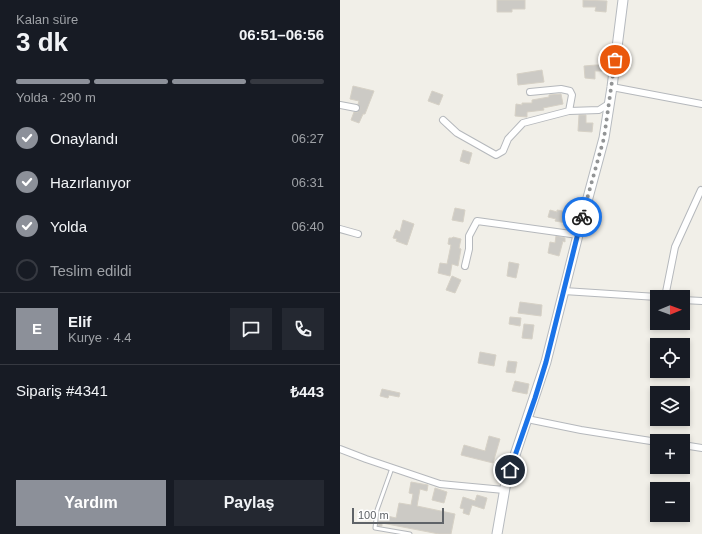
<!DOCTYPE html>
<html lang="tr">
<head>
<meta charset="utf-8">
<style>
  body { margin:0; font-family:Helvetica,sans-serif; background:#242831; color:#f1f3f6; height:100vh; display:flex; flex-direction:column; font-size:15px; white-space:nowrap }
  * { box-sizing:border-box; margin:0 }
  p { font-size:13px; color:#9ea1a6 }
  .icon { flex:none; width:22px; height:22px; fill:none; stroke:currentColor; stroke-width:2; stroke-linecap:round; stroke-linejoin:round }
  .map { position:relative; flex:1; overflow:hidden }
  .side { display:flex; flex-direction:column; background:#171b24; width:340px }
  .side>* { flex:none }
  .needle { width:26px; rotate:89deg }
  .controls { position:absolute; left:310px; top:290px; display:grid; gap:8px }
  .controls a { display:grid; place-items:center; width:40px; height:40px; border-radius:0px; background:#171b24; box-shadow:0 2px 6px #0003; font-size:20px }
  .scale { position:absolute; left:12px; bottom:10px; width:92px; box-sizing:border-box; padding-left:4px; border:2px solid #5f6368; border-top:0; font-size:11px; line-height:14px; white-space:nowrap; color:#5f6368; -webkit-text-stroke:3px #fff; paint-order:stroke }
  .pin { position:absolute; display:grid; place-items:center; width:34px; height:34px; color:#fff; margin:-17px; border:2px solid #fff; border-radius:50%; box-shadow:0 1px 4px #0007 }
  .courier { position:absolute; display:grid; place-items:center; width:40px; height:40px; margin:-20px; border:3px solid #1a73e8; border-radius:50%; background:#fff; color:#222; box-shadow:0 1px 5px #0007 }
  .overview em { font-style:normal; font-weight:700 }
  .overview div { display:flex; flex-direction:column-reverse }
  .overview { display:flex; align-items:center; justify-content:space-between; height:68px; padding:0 16px }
  h1 { font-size:26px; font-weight:700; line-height:30px }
  .bar { display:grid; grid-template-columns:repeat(4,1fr); gap:6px 4px; align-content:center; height:48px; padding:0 16px }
  .bar i { height:5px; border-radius:3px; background:#363941 }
  .bar .current { background:#8c9099 }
  .bar p { grid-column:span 4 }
  .line { display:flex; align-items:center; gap:10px; padding:0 16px; border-top:1px solid #363941 }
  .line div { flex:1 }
  .round { display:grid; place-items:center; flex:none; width:42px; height:42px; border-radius:0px; background:#242831 }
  ol { padding:0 16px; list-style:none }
  li { display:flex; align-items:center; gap:12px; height:44px }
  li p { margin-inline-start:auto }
  li .icon { padding:4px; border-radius:50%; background:#8c9099; color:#fff; stroke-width:4 }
  li:last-child { color:#9ea1a6 }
  li i { width:22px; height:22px; border:2px solid #363941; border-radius:50% }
  .primary-button { display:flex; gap:8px; margin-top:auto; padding:8px 16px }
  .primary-button a { flex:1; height:46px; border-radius:0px; background:#8c9099; color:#fff; font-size:16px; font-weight:700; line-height:46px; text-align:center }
  .primary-button a+a { background:#242831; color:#f1f3f6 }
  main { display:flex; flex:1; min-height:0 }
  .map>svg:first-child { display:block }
  .building { fill:#cccac5; stroke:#d6d1c6 }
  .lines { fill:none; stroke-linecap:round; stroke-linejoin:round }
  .lane-casing { stroke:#b5b8bc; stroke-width:5 }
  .street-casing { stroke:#b5b8bc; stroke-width:8 }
  .secondary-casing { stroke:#b6babf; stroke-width:11 }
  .lane { stroke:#fff; stroke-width:3 }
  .street { stroke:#fff; stroke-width:6 }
  .secondary { stroke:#fff; stroke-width:9 }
  .done { stroke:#929495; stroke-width:4; stroke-dasharray:0 7.2 }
  .route { stroke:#1a73e8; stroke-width:5 }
</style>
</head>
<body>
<main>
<section class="side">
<div class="overview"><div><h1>3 dk</h1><p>Kalan süre</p></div><em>06:51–06:56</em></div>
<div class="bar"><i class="current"></i><i class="current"></i><i class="current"></i><i></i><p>Yolda · 290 m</p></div>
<ol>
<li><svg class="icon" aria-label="check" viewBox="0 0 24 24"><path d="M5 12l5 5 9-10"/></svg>Onaylandı<p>06:27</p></li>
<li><svg class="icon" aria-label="check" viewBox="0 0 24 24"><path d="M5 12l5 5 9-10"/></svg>Hazırlanıyor<p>06:31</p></li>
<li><svg class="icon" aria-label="check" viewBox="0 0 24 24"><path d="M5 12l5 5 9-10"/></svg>Yolda<p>06:40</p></li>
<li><i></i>Teslim edildi</li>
</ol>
<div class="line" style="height:72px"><b class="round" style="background:#8c9099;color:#fff">E</b><div><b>Elif</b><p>Kurye · 4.4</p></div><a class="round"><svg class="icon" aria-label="chat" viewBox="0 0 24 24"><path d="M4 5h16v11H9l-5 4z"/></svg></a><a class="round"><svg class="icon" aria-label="phone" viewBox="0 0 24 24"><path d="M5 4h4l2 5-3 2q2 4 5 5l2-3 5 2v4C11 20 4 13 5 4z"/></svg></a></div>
<div class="line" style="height:52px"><div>Sipariş #4341</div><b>₺443</b></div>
<div class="primary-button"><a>Yardım</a><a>Paylaş</a></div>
</section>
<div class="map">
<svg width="362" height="534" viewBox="0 0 362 534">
  <rect width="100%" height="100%" fill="#f1efe8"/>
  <path class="building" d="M157,0H185V9H172V12H157Z
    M243,0L267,1L266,12L255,11L256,7H243Z
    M256,65H265L266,71H255V79L245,78L244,66Z
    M202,70L204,82L178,85L177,74Z
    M13,86L34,91L25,114H23L19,123L11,120L14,112H18L20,108L18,104L19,101L10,99Z
    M92,91L103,95L99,105L88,101Z
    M221,94L223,104L203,108L204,110L187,112V117L175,116L176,104L182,105V103H192V100L209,97V95Z
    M239,115H246V123H253L252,132L238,131Z
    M123,150L132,153L129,164L120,161Z
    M115,208L125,210L123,222L112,220Z
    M210,210L217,212V210L229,212L227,223L215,221L216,219L208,217Z
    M63,220L74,224L67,245L56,241L57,239L53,238L56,230L60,232Z
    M216,236L225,238V242L223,241L219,256L208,253L210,242L215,243Z
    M113,237L121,239L119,248L121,249L118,266L112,264L110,276L98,273L100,263L107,264L111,245L108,244L109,238H112Z
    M169,262L179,264L176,278L167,276Z
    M112,276L121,280L115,293L106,290Z
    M180,302L202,305L201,316L178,313Z
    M170,317L181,318L180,326L169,324Z
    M184,324L194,325L192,339L182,338Z
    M140,352L156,355L154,366L138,363Z
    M168,361L177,362L175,373L166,372Z
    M175,381L189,384L187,394L172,391Z
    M42,389L60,393L59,397L49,395L48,398L40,396Z
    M149,436L160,439L153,463L121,455L124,445L145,451Z
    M71,482L88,485L87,491L80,489L77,506L115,514L111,534H99L42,523V526H38L40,512L44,513L43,515L56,518L59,503L71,505L73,494L69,493Z
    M95,488L107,492L104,503L92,500Z
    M137,495L147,498L144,509L132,505L129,515L123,513L124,509L120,508L123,497L135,501Z"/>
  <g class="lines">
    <g class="lane-casing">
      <path id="lane" d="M52,468L37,510L35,528L70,534"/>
    </g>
    <g class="street-casing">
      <path id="street" d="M272,87L362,104
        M190,92L221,89L230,91L232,95L229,111
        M0,105L16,108
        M103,120L117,133L156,155L163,151L168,139L183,123L229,111L259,110L270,103
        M0,229L18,234
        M125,266L129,249V236L137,221L238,235
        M224,291L317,297
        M325,297L335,247L361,190
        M343,300L362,301
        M192,420L241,430L317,442
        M343,445L362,448
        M0,449L26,459L100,484L164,490"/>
    </g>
    <g class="secondary-casing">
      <path id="secondary" d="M157,534L166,482L206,362L238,235L264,138L272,87L283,0"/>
    </g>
    <use href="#lane" class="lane"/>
    <use href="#street" class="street"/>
    <use href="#secondary" class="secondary"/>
  </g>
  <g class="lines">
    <path class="done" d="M242,217L264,138L275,60"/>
    <path class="route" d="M170,470L195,398L206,362L242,217"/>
  </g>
</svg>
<div class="controls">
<a><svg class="needle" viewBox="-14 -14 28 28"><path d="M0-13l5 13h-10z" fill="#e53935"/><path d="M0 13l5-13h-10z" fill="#9ea1a6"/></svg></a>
<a><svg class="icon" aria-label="locate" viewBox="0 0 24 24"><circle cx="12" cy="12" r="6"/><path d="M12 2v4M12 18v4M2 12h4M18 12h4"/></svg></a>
<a><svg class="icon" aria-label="layers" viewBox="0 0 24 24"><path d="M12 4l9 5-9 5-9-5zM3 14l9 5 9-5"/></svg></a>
<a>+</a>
<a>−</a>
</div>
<div class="scale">100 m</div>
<div class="pin" style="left:275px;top:60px;background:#ea580c"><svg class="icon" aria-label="bag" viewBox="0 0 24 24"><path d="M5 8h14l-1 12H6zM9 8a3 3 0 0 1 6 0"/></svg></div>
<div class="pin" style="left:170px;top:470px;background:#1f2937"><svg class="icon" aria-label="home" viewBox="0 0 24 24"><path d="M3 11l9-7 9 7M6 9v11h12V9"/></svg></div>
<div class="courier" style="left:242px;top:217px"><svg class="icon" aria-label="bike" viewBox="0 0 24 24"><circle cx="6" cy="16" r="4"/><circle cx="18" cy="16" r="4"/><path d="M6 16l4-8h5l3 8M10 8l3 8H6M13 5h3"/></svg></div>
</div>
</main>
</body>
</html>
